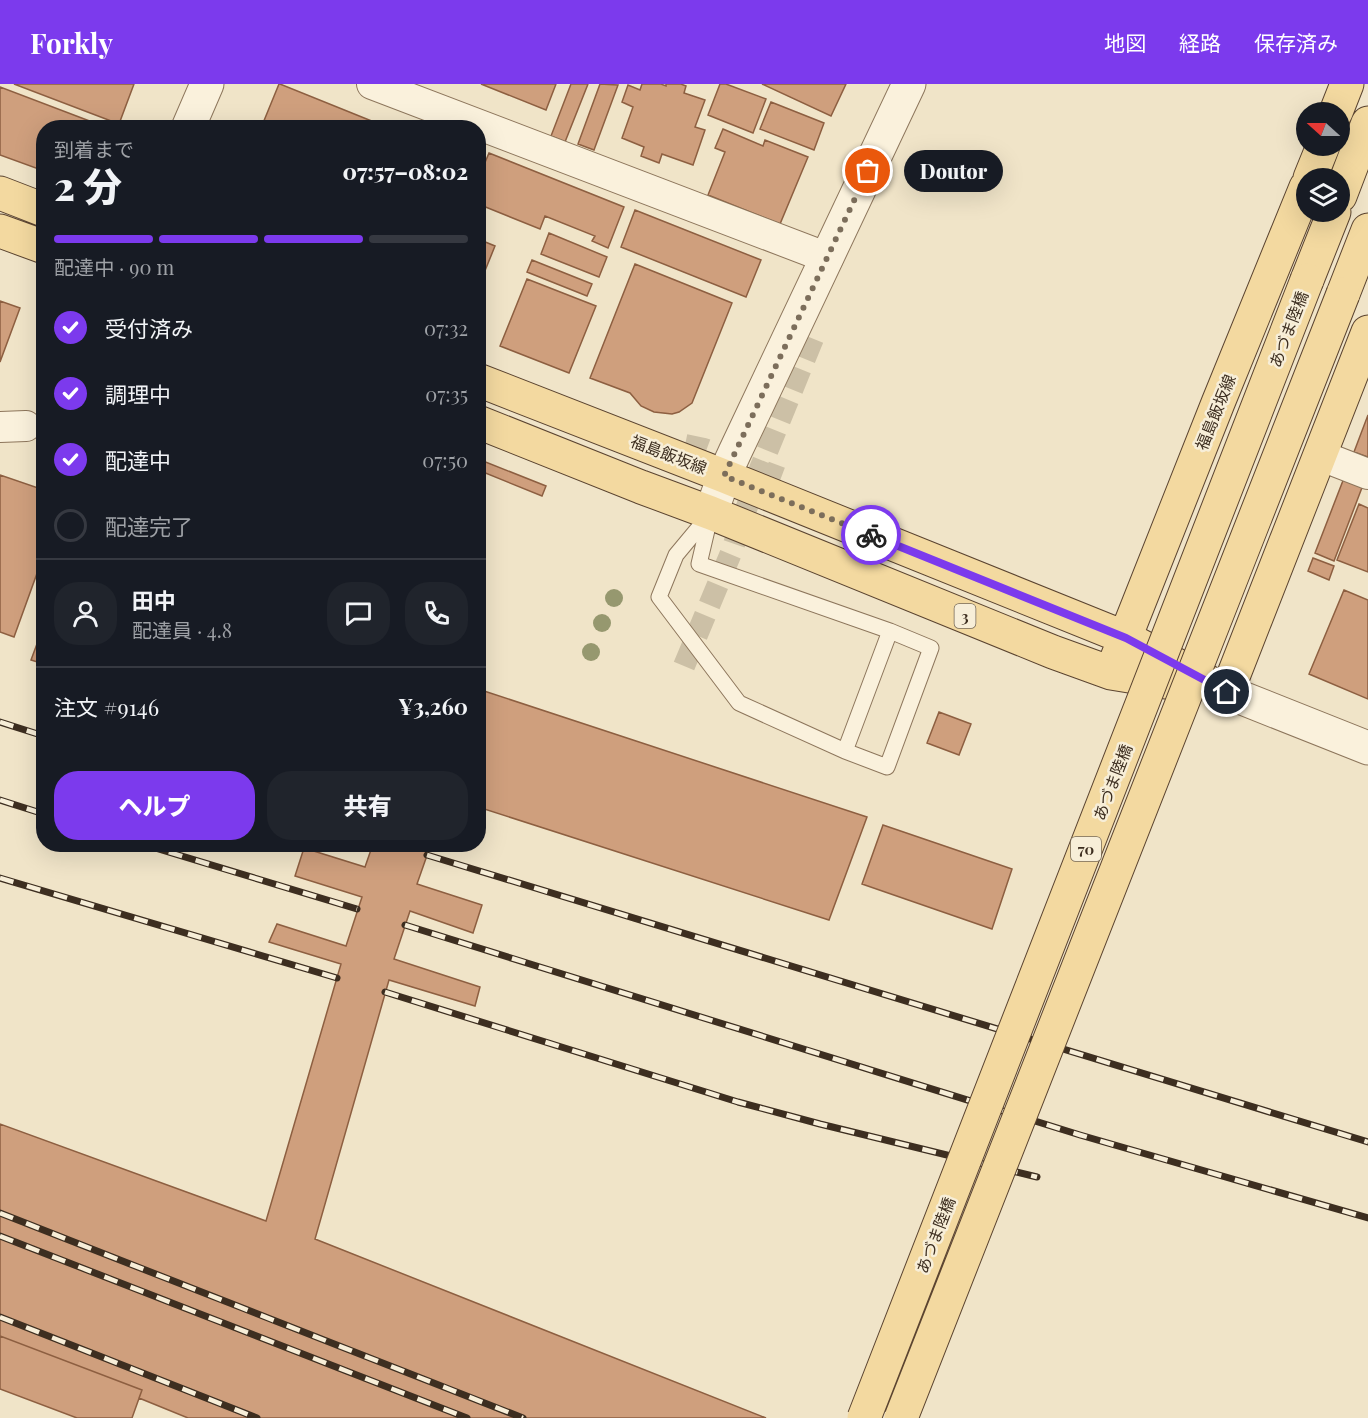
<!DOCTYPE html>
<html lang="ja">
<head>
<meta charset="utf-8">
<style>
  body { margin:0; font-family:"Playfair Display","Noto Sans JP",serif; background:#20242c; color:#f1f3f6; height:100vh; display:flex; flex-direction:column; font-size:22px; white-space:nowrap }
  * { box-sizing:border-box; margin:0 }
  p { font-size:20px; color:#9ea1a6 }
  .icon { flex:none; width:33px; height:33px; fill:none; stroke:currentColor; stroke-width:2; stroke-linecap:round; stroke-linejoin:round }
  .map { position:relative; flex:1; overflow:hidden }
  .details { position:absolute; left:36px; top:36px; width:450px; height:732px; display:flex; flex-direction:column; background:#171b24; border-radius:24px; box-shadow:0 6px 24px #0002 }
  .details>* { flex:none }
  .needle { width:39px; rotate:291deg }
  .fabs { position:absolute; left:1296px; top:18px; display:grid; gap:12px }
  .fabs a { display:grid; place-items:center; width:54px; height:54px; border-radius:50%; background:#171b24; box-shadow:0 6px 24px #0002; font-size:30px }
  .pin { position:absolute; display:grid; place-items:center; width:51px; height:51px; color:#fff; margin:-26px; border:3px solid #fff; border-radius:50%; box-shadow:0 2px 6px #0007 }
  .courier { position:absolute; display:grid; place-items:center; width:60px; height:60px; margin:-30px; border:4px solid #7c3aed; border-radius:50%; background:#fff; color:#222; box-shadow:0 2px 8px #0007 }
  .bubble { position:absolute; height:42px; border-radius:21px; background:#171b24; box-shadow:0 6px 24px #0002; font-size:20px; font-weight:800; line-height:42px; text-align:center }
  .summary em { font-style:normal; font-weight:800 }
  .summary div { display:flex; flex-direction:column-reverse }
  .summary { display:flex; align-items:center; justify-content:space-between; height:102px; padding:0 18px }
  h1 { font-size:39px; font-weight:800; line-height:45px }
  .bar { display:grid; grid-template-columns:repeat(4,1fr); gap:9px 6px; align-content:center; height:72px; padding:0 18px }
  .bar i { height:8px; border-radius:4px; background:#363941 }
  .bar .active { background:#7c3aed }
  .bar p { grid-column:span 4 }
  .line { display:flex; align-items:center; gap:15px; padding:0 18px; border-top:2px solid #363941 }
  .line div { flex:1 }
  .round { display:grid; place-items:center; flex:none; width:63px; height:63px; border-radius:24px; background:#20242c }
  ol { padding:0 18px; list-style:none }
  li { display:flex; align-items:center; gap:18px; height:66px }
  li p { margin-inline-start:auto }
  li .icon { padding:6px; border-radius:50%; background:#7c3aed; color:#fff; stroke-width:4 }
  li:last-child { color:#9ea1a6 }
  li i { width:33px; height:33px; border:3px solid #363941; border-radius:50% }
  .button { display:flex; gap:12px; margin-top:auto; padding:12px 18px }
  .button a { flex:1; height:69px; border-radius:24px; background:#7c3aed; color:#fff; font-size:24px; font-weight:800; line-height:69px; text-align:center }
  .button a+a { background:#20242c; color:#f1f3f6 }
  header { display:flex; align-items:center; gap:36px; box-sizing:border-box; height:84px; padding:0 30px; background:#7c3aed; color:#fff }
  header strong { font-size:28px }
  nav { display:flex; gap:33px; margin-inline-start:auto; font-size:21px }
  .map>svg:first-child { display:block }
  .building { fill:#cf9f7d; stroke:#8d5f41; stroke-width:1.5 }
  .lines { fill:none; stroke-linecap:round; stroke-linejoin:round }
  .pedestrian-tunnel { stroke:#ccc0a6; stroke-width:22; stroke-dasharray:22 11; stroke-linecap:butt }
  .service-casing { stroke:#8d765c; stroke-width:17 }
  .minor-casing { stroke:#8d765c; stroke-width:32 }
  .tertiary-casing { stroke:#8d765c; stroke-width:35 }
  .primary-casing { stroke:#5b4430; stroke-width:35 }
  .service { stroke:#faf1dc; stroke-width:15 }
  .minor { stroke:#faf1dc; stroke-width:30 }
  .tertiary { stroke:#faf1dc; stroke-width:33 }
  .primary { stroke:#f3d9a0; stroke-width:33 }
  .rail-casing { stroke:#3d2e20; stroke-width:7 }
  .rail { stroke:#f7eed8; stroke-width:4.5; stroke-dasharray:14; stroke-linecap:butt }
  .primary-bridge-casing { stroke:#5b4430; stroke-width:35; stroke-linecap:butt }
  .primary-bridge { stroke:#f3d9a0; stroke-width:33 }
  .tree { fill:#96986f }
  .done { stroke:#7c6e5b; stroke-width:6; stroke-dasharray:0 10.8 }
  .route { stroke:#7c3aed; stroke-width:8 }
  .labels { text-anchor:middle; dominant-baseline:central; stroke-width:5; stroke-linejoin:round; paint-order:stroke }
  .shield { fill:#f7eed8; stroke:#756857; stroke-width:1.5 }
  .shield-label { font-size:15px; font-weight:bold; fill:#3d2e20 }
  .street-label { font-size:16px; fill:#3d2e20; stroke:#f7eed8 }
</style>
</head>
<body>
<header>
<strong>Forkly</strong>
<nav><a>地図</a><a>経路</a><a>保存済み</a></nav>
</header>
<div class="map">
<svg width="1368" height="1334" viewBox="0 0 1368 1334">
  <rect width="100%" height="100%" fill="#f0e4c8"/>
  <path class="building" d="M14,0H134L119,40Z
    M279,0H280L389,44H261Z
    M481,0H556L546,26Z
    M571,0H588L565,58L551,52Z
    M600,0L618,1L594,66L578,60Z
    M642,0H661L666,2V0H681L686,2L684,9L705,16L695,43L705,46L693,81L662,70L659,79L641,72L644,63L622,54L633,23L622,18L628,1L640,6Z
    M720,0H726L766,15L753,49L708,31Z
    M762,0H846L831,32Z
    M0,3L108,44H44V87L0,71Z
    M771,18L824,39L814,66L760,45Z
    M723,45L763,62L765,56L808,73L780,140L708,111L725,68L715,64Z
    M489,69L624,123L608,164L592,157L595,152L545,132L540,145L478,120V95Z
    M635,126L761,176L746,213L621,163Z
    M549,149L607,173L599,193L541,170Z
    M478,155L495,162L478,204Z
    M532,176L592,200L587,212L527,188Z
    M635,180L732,219L692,319L679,328L672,330L654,328L641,322L630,309L590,294Z
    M527,195L596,222L569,289L500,262Z
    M0,217L20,224L0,278Z
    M1368,331V373L1354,368Z
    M478,375L546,402L542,412L478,386Z
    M0,391L44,406V470L14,553L0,548Z
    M1344,394L1363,401L1334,477L1315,469Z
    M1359,420L1368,424V488L1337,476Z
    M1313,474L1334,482L1329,496L1308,487Z
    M1344,506L1368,516V615L1309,590Z
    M44,541V580L31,576Z
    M478,605L867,733L829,836L478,723Z
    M939,628L971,640L959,671L927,659Z
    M883,741L1012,785L992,845L862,800Z
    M373,760H431L417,800L482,821L473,849L410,827L394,875L480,903L475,922L389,896L315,1155L766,1334H188L139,1314L142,1306L0,1252V1040L266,1137L341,880L269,858L277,840L346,862L362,813L295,792L304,764L365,783Z
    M0,1252L142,1306L132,1334H77L0,1305Z"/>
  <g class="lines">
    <path class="pedestrian-tunnel" d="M685,361L704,365L744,380
      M765,388L781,394
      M684,582L731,469L760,385L814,252"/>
    <g class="service-casing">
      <path id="service" d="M711,429L699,480L890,547L931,564L887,683L845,667L739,619L659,513L676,471Z
        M845,667L890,547"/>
    </g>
    <g class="minor-casing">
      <path id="minor" d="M372,0L828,174
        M0,343L26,342
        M1319,371L1368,390"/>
    </g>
    <g class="tertiary-casing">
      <path id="tertiary" d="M188,44L207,0
        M711,429L724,392L735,368L909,0
        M1227,608L1368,664"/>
    </g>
    <g class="primary-casing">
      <path id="primary" d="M1336,28L1347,0
        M1310,94L1323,62
        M0,109L44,126
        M1340,112L1368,39
        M0,147L44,163
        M1307,196L1334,128
        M1343,210L1368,146
        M478,296L724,392L1126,554L1227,608
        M478,338L641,403L711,429L1053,568L1111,589L1178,600
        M1117,574L1218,319L1306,103
        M1227,608L1368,248"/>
    </g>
    <use href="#service" class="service"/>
    <use href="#minor" class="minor"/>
    <use href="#tertiary" class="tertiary"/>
    <use href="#primary" class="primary"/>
    <g class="rail-casing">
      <path id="rail" d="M0,638L44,652
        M0,716L44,730
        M142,760L357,825
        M427,771L1368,1058
        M0,794L337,894
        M405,841L1080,1051L1368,1134
        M385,908L738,1018L820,1040L1037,1093
        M0,1129L523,1334
        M0,1152L467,1334
        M0,1233L257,1334"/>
    </g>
    <use href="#rail" class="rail"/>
    <g class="primary-bridge-casing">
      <path id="primary-bridge" d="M864,1334L1307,196
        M901,1334L1343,210"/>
    </g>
    <use href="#primary-bridge" class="primary-bridge"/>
  </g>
  <g class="tree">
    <circle cx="614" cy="514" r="9"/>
    <circle cx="602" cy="539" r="9"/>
    <circle cx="591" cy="568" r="9"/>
  </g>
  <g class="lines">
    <path class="done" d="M868,87L724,392L871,451"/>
    <path class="route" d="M871,451L1126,554L1227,608"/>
  </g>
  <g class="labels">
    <g class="shield">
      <rect x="954.5" y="520" width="21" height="24" rx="4.5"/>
      <rect x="1071" y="753" width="30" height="24" rx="4.5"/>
    </g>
    <g class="shield-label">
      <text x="965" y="532">3</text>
      <text x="1086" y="765">70</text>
    </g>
    <g class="street-label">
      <text transform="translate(1288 245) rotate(-69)">あづま陸橋</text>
      <text transform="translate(1215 328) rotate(-68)">福島飯坂線</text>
      <text transform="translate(669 370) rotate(21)">福島飯坂線</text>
      <text transform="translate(1112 698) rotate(-69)">あづま陸橋</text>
      <text transform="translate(935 1151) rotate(-69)">あづま陸橋</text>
    </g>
  </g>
</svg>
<div class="fabs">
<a><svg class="needle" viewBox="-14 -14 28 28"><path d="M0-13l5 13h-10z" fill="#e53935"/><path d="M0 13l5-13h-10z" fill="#9ea1a6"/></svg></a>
<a><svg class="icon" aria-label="layers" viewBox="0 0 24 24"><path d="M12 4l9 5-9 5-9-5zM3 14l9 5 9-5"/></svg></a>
</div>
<div class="pin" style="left:868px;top:87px;background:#ea580c"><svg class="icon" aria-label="bag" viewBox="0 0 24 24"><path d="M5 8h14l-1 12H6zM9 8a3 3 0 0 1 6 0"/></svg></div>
<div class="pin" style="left:1227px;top:608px;background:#1f2937"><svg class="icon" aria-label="home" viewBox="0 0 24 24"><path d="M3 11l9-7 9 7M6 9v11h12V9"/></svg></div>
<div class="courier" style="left:871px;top:451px"><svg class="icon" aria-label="bike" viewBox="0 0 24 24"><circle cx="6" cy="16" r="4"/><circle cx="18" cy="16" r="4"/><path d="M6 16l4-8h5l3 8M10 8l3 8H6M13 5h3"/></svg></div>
<div class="bubble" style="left:904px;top:66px;width:99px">Doutor</div>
<section class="details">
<div class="summary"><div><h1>2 分</h1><p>到着まで</p></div><em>07:57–08:02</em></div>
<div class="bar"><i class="active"></i><i class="active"></i><i class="active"></i><i></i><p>配達中 · 90 m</p></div>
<ol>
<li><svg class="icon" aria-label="check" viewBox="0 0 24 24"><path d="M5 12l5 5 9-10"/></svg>受付済み<p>07:32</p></li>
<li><svg class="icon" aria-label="check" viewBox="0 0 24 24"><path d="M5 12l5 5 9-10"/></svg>調理中<p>07:35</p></li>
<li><svg class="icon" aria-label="check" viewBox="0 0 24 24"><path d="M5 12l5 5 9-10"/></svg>配達中<p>07:50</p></li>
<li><i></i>配達完了</li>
</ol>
<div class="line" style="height:108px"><a class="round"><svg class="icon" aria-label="person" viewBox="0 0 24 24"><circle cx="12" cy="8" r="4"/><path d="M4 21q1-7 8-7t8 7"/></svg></a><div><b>田中</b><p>配達員 · 4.8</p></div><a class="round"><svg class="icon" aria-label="chat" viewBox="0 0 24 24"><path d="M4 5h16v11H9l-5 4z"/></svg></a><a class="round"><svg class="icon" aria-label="phone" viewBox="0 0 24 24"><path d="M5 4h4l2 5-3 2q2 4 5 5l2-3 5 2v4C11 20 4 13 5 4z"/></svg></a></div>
<div class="line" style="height:78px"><div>注文 #9146</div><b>¥3,260</b></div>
<div class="button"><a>ヘルプ</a><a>共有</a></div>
</section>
</div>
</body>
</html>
